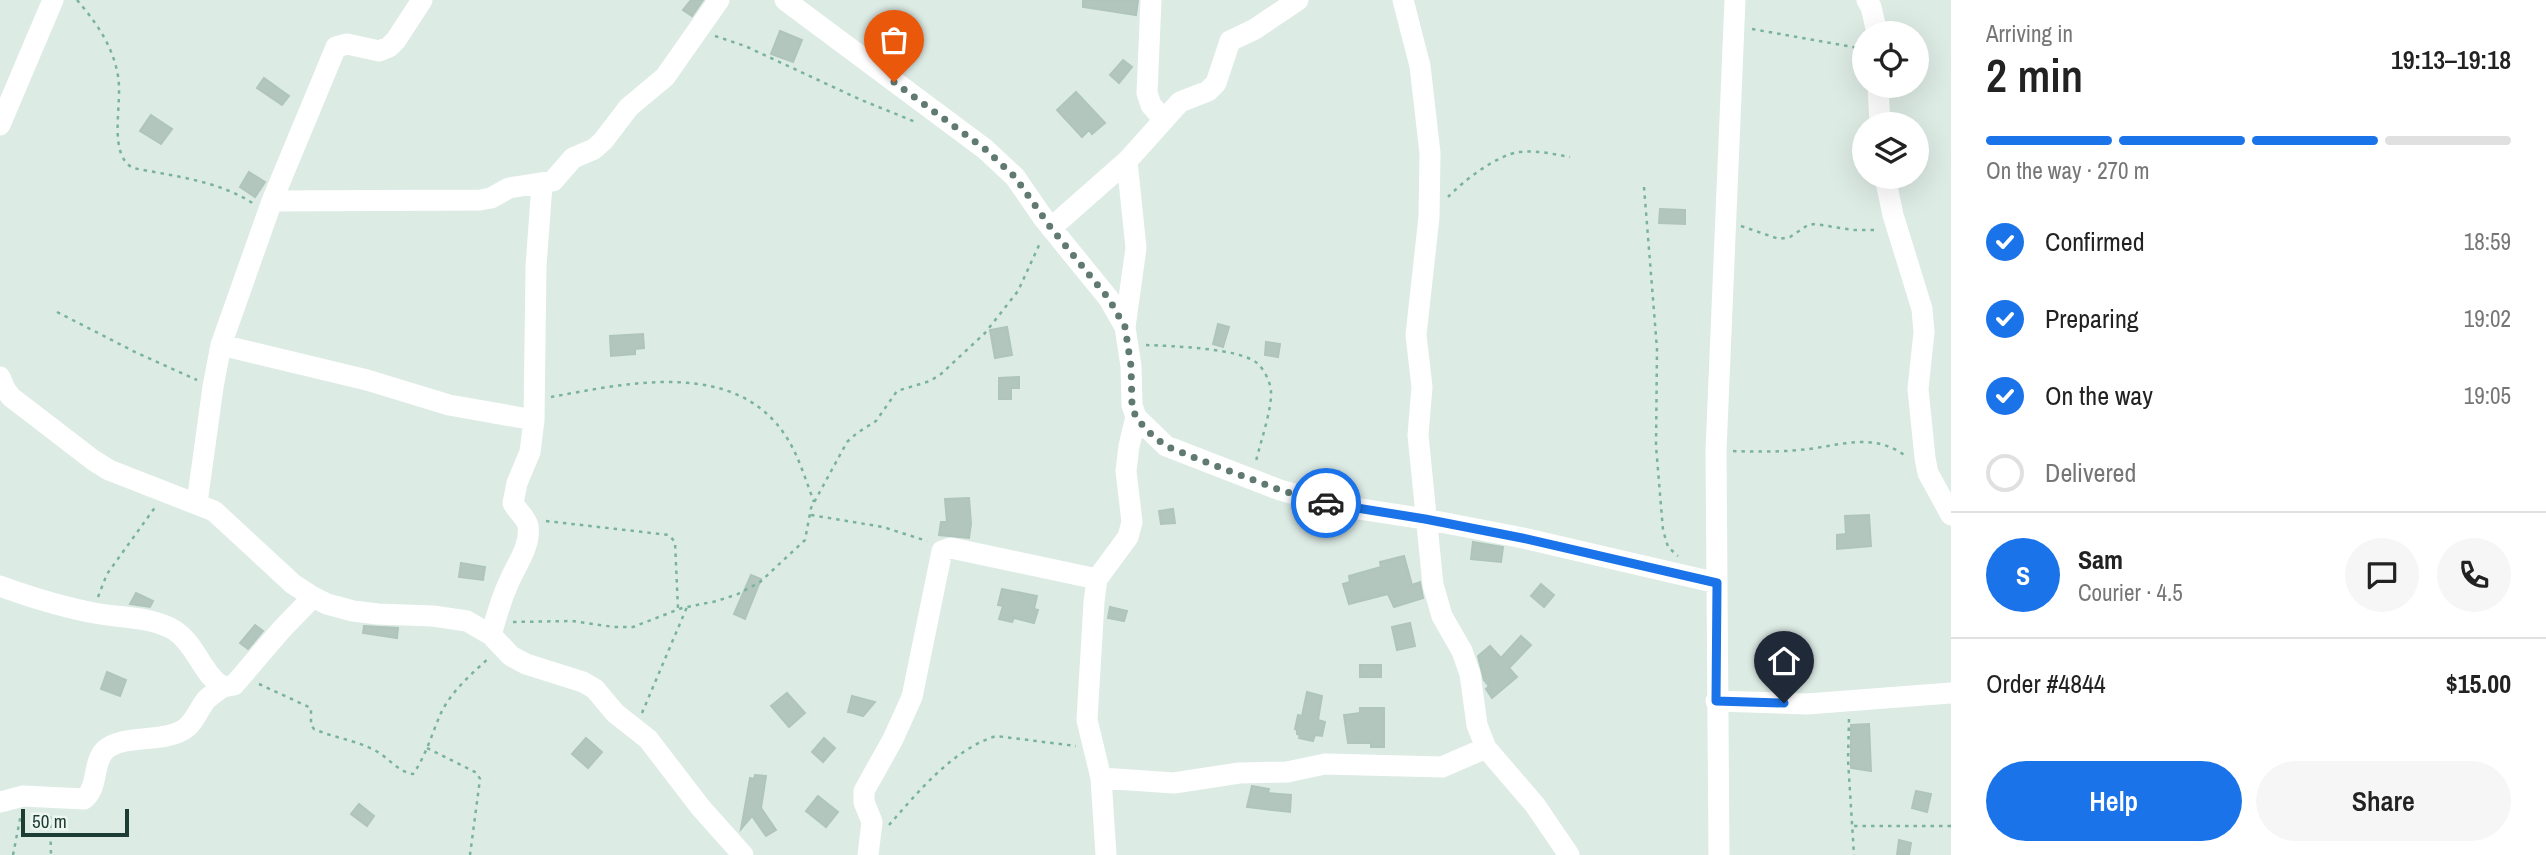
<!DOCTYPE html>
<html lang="en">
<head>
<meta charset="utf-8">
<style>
  body { margin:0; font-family:"Archivo Narrow",sans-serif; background:#f6f6f6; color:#222; height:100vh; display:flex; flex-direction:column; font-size:26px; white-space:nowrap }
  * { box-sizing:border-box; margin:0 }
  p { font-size:23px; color:#767676 }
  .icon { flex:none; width:38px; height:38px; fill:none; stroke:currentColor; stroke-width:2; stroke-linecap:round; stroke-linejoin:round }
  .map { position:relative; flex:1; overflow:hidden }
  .drawer { display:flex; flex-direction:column; background:#fff; width:595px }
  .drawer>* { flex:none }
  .tools { position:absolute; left:1852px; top:21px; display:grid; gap:14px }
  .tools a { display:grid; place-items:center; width:77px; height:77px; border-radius:50%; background:#fff; box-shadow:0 7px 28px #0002; font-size:35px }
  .scale { position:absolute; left:21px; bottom:18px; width:108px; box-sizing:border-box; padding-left:7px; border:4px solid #1d3c33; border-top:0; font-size:19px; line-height:24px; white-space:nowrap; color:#1d3c33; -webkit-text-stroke:5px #edf7f2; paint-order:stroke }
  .pin { position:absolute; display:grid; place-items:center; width:60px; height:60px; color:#fff; margin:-72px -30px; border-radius:50% 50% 50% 0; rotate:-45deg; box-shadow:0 0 7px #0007 }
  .pin .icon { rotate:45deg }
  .courier { position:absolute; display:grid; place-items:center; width:70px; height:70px; margin:-35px; border:5px solid #1a73e8; border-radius:50%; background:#fff; color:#222; box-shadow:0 2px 9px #0007 }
  .overview em { font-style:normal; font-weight:600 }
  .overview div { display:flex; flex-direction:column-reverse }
  .overview { display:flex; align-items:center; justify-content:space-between; height:119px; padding:0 35px }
  h1 { font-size:46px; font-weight:600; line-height:52px }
  .bar { display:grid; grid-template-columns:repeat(4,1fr); gap:10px 7px; align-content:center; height:84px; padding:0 35px }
  .bar i { height:9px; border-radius:5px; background:#e0e0e0 }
  .bar .active { background:#1a73e8 }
  .bar p { grid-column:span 4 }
  .line { display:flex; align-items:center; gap:18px; padding:0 35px; border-top:2px solid #e0e0e0 }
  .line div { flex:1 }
  .round { display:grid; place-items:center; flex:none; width:74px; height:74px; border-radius:37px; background:#f6f6f6 }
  ol { padding:0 35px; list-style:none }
  li { display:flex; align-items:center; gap:21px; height:77px }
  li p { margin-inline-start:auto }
  li .icon { padding:7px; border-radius:50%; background:#1a73e8; color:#fff; stroke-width:4 }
  li:last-child { color:#767676 }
  li i { width:38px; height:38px; border:4px solid #e0e0e0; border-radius:50% }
  .primary-button { display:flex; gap:14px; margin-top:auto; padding:14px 35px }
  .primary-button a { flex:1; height:80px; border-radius:42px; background:#1a73e8; color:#fff; font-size:28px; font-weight:600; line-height:80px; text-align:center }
  .primary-button a+a { background:#f6f6f6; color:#222 }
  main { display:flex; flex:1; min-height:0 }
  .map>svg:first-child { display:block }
  .building { fill:#b2c6be; stroke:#afc5bc; stroke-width:2 }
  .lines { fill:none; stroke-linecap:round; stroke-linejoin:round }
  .path { stroke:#7ab2a0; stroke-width:2.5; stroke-dasharray:3.5 5; stroke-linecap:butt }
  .minor { stroke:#fff; stroke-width:21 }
  .done { stroke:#607971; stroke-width:7; stroke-dasharray:0 12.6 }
  .route { stroke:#1a73e8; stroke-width:9 }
</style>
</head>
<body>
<main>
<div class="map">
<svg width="1951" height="855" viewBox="0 0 1951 855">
  <rect width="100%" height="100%" fill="#ddebe5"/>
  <path class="building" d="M691,0H703L692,16L683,10Z
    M1083,0H1138L1136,15L1083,7Z
    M780,31L802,40L793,62L771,54Z
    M1123,60L1132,67L1119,83L1110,75Z
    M264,78L289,96L282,105L257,88Z
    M1076,92L1105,123L1092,134L1089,130L1082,137L1057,110Z
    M151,115L172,129L161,144L140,131Z
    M249,172L265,182L255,197L240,187Z
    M1660,209L1685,210V224L1659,223Z
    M1218,324L1229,327L1223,347L1213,344Z
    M1007,327L1012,355L995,358L990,330Z
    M643,334L644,348L635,349V354L611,356L610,336Z
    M1266,342L1280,344L1278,357L1265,355Z
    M1019,377V388H1011V399H999V378Z
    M969,498L971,524L969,538L939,535L941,522H947L945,499Z
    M1173,509L1175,523L1161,524L1159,511Z
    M1869,515L1871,546L1837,549V535L1846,534L1845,516Z
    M1473,542L1503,547L1501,562L1471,559Z
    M1404,556L1412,585L1420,582L1423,598L1394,607L1388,594L1349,604L1343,584L1350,582L1349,576L1381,567L1380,562Z
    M461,563L485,567L483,580L459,577Z
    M751,575L761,579L745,619L734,614Z
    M1541,584L1554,595L1544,607L1531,596Z
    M1002,589L1037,596L1034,609L1038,610L1034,623L1014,618L1012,622L999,619L1003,606L998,605Z
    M136,593L153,601L150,607L130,604Z
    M1110,607L1127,611L1124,621L1108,618Z
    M1410,623L1415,646L1397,650L1392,627Z
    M255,625L263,631L248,649L240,643Z
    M364,626L398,628L397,638L363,633Z
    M1521,636L1531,645L1509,668L1517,677L1492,698L1486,689L1489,686L1484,680L1478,656L1490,646L1501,658Z
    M1360,665H1381V677H1360Z
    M107,672L126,680L120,696L101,689Z
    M1307,692L1322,696L1318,720L1325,722L1322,736L1315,735L1313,741L1299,738L1300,735L1297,734V730L1295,729L1298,715L1302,716Z
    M787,693L805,713L789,727L771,706Z
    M852,696L875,702L863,716L853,713L848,712Z
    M1360,708H1384V747H1371V743H1348L1344,715L1360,713Z
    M1869,724L1871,771L1851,768V725Z
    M586,738L602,752L588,768L572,754Z
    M824,738L835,748L823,762L812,752Z
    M755,775L766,776L761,808L776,830L766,836L752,816L741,829L750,778L754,779Z
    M1252,786L1269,789L1268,793L1291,795L1290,812L1247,807Z
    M1916,791L1931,794L1927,812L1912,808Z
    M818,796L838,812L826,827L806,811Z
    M359,804L374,816L367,826L351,814Z
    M1899,840L1911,843L1909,855H1897Z"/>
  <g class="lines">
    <path class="path" d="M77,0C96,22 113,46 118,76C123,103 107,154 133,168C173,176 220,181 254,204
      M1752,29L1864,49
      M715,36L745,46L859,99L918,123
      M1644,187L1657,349L1656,446L1663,530L1668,547L1678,556
      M1448,197C1463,181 1497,155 1519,152C1536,150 1553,154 1570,157
      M1741,226L1779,239L1790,237L1808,225L1815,224L1853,230H1878
      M57,312L137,353L197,380
      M1146,345C1171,346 1239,348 1257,363C1264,369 1271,383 1271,392C1272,409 1260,444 1256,461
      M551,397C628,383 737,358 787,438C799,457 806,481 814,502
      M1733,451C1758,452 1784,452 1809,449C1845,444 1876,433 1907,457
      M811,515L883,527L927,541
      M546,521L669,535L675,542L678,609
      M98,597L107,574L156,506
      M513,622L572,621L614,627H633L682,608L717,601L738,594L760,582L805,540L811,508L847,442L857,433L876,421L897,391L930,381L941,374L985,333L1018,291L1041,241
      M259,684L311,708V725L314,729C334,738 356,740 376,751C389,758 398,772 413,774C426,756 432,733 441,713C451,692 472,673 489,658
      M642,713L687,607
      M1849,719L1848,760L1854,855
      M427,748L477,773L480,779L470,855
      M50,816L51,855
      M889,825C919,791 952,750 996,736L1076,746
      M1854,826H1951
      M13,855L21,814"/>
    <path class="minor" d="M785,0L985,149L1015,177L1044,219L1109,299L1125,327L1131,366L1132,405L1136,417L1166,446L1280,490L1334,505L1425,519L1523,538L1717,583
      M1151,0L1147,93L1151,105L1164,120
      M1403,0L1420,66L1430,153L1429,217L1416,335L1422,387L1418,435L1433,585L1442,616L1462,651L1470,674L1477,725L1486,748L1535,805L1569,855
      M1867,0L1871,7L1877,33
      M1878,86L1880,124
      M0,125L53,0
      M1885,177L1893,215L1922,309L1924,332L1918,389L1925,458L1928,473L1951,515
      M272,201L480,200L491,198L509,188L553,181L573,158L594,149L603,141L629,107L665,77L719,0
      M1051,228L1127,161L1180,102L1208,91L1216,83L1230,41L1255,29L1298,0
      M1125,327L1136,248L1127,161
      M221,345L367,380L449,405L534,420
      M0,377L5,389L11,397L93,460L109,470L214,511L293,584L313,597L327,604L353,611L378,614L433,616L467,621L491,635L511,656L526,664L583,682L595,689L615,713L648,739L701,808L743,855
      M197,503L213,387L221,345L272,201L336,47L347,44L379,51L389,47L396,40L422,0
      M0,586C33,598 66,608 100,614C124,618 152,617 174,630C196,644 202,674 223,687L234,685L282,629L313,597
      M491,635C496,617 501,599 509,582C516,565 531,546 528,526C526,517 517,511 513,503L517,483L530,452L534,420L536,266L542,185
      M1716,701L1807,704L1951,693
      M1101,778L1174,783L1239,773L1287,772L1325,764L1442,767L1486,748
      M0,802L23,796L84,799C99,787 92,763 105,750C122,734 162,743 183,730C194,724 198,710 206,700C211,695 217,691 223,687
      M868,855L872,822L864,802V791L893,739L912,697L942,551L951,548L1097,579
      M1106,855L1101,778L1087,720L1094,602L1097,579L1128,537L1132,522L1126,471L1129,446L1136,417
      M1719,855L1716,451L1735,0"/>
  </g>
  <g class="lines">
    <path class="done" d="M894,82L985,149L1015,177L1051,228L1109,299L1125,327L1131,366L1132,405L1136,418L1152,435L1166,446L1203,461L1280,490L1326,503"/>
    <path class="route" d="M1326,503L1425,519L1522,538L1717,583L1716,701L1784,703"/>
  </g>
</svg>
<div class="tools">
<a><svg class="icon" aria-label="locate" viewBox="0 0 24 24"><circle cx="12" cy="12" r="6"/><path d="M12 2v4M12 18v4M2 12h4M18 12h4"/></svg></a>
<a><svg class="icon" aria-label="layers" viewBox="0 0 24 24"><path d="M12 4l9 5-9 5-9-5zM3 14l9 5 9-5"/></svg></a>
</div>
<div class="scale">50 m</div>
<div class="pin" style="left:894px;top:82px;background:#ea580c"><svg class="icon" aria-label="bag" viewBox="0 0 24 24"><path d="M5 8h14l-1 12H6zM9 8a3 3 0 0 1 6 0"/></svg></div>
<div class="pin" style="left:1784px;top:703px;background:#1f2937"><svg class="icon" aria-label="home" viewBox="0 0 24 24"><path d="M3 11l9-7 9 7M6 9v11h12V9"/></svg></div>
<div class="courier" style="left:1326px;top:503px"><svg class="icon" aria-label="car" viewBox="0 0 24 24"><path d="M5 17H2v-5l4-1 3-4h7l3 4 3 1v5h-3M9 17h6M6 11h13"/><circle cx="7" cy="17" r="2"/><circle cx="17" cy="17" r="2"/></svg></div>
</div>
<section class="drawer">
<div class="overview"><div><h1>2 min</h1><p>Arriving in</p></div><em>19:13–19:18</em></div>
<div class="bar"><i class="active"></i><i class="active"></i><i class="active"></i><i></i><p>On the way · 270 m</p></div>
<ol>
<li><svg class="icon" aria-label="check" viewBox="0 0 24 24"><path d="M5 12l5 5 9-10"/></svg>Confirmed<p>18:59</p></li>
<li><svg class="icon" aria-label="check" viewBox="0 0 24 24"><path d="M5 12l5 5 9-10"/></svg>Preparing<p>19:02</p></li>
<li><svg class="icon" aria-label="check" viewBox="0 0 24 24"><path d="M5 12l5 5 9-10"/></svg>On the way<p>19:05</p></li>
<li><i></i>Delivered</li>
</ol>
<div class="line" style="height:126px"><b class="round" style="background:#1a73e8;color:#fff">S</b><div><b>Sam</b><p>Courier · 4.5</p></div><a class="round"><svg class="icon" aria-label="chat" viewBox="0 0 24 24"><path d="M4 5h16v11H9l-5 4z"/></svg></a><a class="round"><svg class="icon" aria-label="phone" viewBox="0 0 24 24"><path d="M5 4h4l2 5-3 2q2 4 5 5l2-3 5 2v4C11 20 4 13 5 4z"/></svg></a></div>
<div class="line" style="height:91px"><div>Order #4844</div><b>$15.00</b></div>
<div class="primary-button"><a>Help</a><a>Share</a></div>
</section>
</main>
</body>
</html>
